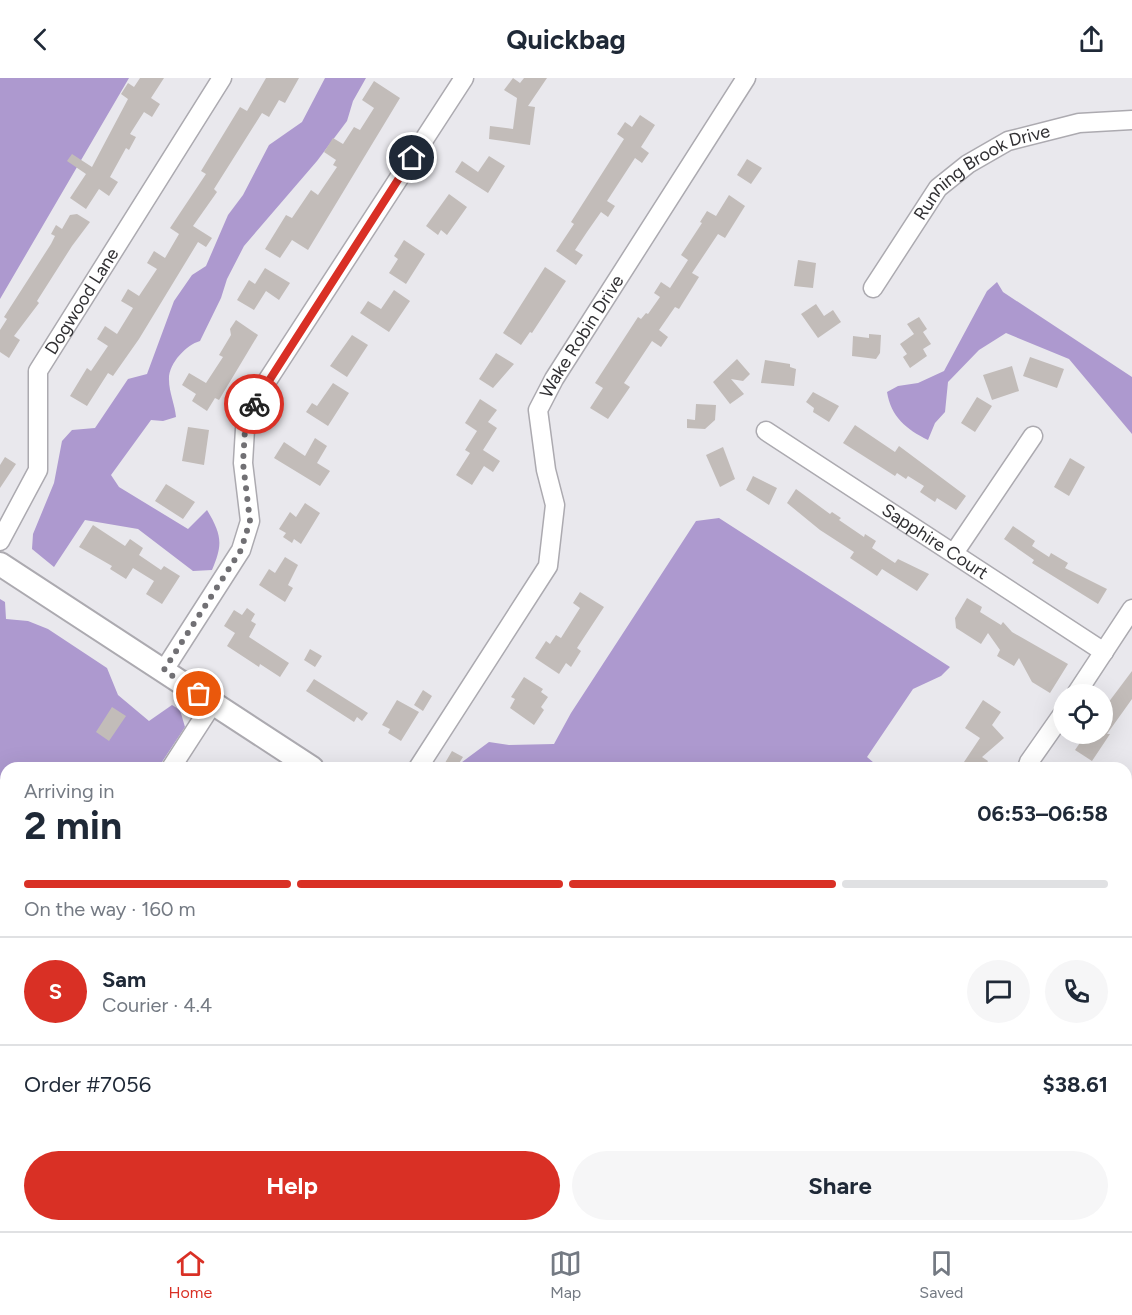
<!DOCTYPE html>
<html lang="en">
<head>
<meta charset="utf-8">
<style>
  body { margin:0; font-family:Figtree,sans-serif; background:#f6f6f7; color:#1f2937; height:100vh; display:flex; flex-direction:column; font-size:22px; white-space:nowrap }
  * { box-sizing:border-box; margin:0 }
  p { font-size:20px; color:#747a83 }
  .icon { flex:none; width:33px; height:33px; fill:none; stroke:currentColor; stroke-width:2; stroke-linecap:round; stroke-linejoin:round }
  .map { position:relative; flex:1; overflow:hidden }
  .side { position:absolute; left:0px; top:684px; width:1132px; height:470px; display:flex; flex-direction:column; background:#fff; border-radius:18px 18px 0 0; box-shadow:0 6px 24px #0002 }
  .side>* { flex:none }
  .tools { position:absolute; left:1053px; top:606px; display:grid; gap:12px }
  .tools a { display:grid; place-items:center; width:60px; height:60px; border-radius:50%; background:#fff; box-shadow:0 6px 24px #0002; font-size:30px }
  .pin { position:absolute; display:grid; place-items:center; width:51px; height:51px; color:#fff; margin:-26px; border:3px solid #fff; border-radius:50%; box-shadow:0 2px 6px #0007 }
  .courier { position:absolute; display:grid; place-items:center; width:60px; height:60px; margin:-30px; border:4px solid #d93025; border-radius:50%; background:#fff; color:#222; box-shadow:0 2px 8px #0007 }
  .overview em { font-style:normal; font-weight:700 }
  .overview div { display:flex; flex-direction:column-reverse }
  .overview { display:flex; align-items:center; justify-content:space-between; height:102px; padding:0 24px }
  h1 { font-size:39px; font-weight:700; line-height:45px }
  .bar { display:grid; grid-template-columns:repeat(4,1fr); gap:9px 6px; align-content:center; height:72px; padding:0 24px }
  .bar i { height:8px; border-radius:4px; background:#e0e1e3 }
  .bar .on { background:#d93025 }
  .bar p { grid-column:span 4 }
  .line { display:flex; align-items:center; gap:15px; padding:0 24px; border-top:2px solid #e0e1e3 }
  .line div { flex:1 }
  .round { display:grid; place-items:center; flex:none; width:63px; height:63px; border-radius:32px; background:#f6f6f7 }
  .action { display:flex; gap:12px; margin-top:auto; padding:12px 24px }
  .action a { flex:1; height:69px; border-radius:36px; background:#d93025; color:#fff; font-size:24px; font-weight:700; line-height:69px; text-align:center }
  .action a+a { background:#f6f6f7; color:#1f2937 }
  header { display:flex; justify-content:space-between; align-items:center; height:78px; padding:0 24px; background:#fff; font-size:27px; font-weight:700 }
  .menu { display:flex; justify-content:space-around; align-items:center; height:84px; border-top:2px solid #e0e1e3; background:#fff; font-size:16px; color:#747a83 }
  .menu a { display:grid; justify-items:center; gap:3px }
  .menu .on { color:#d93025 }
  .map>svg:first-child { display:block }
  .built { fill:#e0dbe8 }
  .forest { fill:#ad99cf }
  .building { fill:#c2bcb9 }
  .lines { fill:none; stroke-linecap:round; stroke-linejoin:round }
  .minor-casing { stroke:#acaab0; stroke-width:21 }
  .major-casing { stroke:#acaab0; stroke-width:26 }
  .minor { stroke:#fff; stroke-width:18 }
  .major { stroke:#fff; stroke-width:22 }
  .done { stroke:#717074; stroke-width:6; stroke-dasharray:0 10.8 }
  .route { stroke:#d93025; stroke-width:8 }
  .labels { text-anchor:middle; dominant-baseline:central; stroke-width:4.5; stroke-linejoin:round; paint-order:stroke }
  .street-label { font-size:18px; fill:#313033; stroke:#f7f5fb }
</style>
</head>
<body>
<header><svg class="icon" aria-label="back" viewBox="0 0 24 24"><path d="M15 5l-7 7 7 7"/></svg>Quickbag<svg class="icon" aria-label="share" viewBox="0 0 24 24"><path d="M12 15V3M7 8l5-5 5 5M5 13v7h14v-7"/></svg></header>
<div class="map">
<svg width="1132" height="1153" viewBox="0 0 1132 1153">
  <rect width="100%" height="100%" fill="#e9e8ed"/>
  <path class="built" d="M636,1148H786L794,1153H632Z"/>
  <path class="forest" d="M0,0H129L0,221Z
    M325,0H366L353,23L347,43L317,83L244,168L227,201L221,220L200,263C186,267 168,286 169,302C169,314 175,327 176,339L163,343L151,342L111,397L119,409L188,451L207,432C222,457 223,466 212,492L193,493L138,451L85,442L54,489L32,471L33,456L54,405L62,363L72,352L95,350L128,301L147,296L174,223L192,197L206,188L228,137L243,117L269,67L302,44Z
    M997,204L1003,214L1132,299V356L1069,281L1006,255L979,272L948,304L945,334L935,345L928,362C906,351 891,339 887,314L898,308L918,305L944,293L987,213Z
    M719,440L950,589L941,598L913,611L867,679L880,690H454L489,664L509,667L554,666L571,635L696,443Z
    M0,521L5,524L6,541L28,543L48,551L107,590L118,617L149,643L172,627L180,632L185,649L158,690H6V819L0,828Z
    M1132,818V1034L1127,1035L1126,827Z
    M125,1148H168L164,1153H128L124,1150Z
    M365,1148H636L632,1153H373Z"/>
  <path class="building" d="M140,0H164L151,20L160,26L152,39L144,34L130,56L136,59L129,72L126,70L110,99L118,104L109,118L99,111L86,131L70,120L86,96L67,83L72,76L92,89L128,21L121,16L128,5L134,9Z
    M266,0H299L285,25L279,22L269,39L262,35L214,111L217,114L193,148L212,160L206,169L198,164L139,261L113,298L108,295L87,328L70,318L87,290L91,293L108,268L97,261L105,248L117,256L133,230L121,223L128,211L139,218L157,191L147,185L154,173L165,180L179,156L170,150L206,96L201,93L240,29L247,33Z
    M513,0L520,5L524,0H547L528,28L535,29L530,67L489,61L490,48L513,51L517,20L504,12Z
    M374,3L400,20L308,172L292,162L280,180L265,171L286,137L292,140L311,112L318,117L337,89L333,87L336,82L324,74L333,60L343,66L354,49L360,52L374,30L362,22Z
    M640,37L655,47L641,69L649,75L642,85L635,80L607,123L615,128L608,139L601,134L587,154L575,172L583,177L576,187L556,173L574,146L571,144L624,61L617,56L625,44L632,49Z
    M489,78L505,88L488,115L455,94L462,83L478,94Z
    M747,81L762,90L751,106L737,97Z
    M449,116L467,129L447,157L441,152L438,157L426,148Z
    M729,117L745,128L725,160L718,156L692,195L699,199L679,231L675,229L659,252L668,259L661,269L652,263L624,305L630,309L608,341L590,330L603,310L595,305L638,239L641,241L646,235L648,236L660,219L654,215L661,204L670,210L688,182L681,177L702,145L700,144L707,133L716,138Z
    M77,136L90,144L72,168L37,223L39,225L14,258L20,262L9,280L0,274V252L7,241L4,239L51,166L55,158L51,156L56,147L62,151L70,137Z
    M404,162L425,176L406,206L389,195L398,181L394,178Z
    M798,182L816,185L813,210L794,208Z
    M545,189L566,203L532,255L530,254L521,267L503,255Z
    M265,190L290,205L279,222L266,213L254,232L237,222L249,202L255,206Z
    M394,212L410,223L389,254L360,235L368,223L381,231Z
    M816,226L824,238L833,232L841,244L818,260L801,236Z
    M919,239L927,251L923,254L931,266L923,271L927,278L910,290L903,279L907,276L900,266L914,256L907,246Z
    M236,242L258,257L219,322L215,320L207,333L192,323L196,316L182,307L189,295L206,305L223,279L219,277L231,257L230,251Z
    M869,256L881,257L880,275L876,281L852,278L853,258L869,260Z
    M352,257L368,267L347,299L330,288Z
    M496,275L514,286L493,310L479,301Z
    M1030,279L1064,291L1057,310L1023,298Z
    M737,281L750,296L743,303L731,301L744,316L730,326L713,304Z
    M765,282L790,286V289L796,291L794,308L761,305Z
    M1012,288L1019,313L992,322L983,297Z
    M333,305L349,315L328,348L306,334L312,325L317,328Z
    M813,314L839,328L829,344L813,334L814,330L806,324Z
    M977,319L992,328L975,354L961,345Z
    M480,321L497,332L488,344L497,350L483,372L500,383L493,394L484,388L472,407L456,397L470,375L465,372L477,353L465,345Z
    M696,326L716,327L715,342L705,351L687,350V341L695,342Z
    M855,347L895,374L899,368L966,418L956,432L937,420L935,424L920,414L924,408L908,398L906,401L897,395L895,398L843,365Z
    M188,349L209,352L204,387L182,383Z
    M315,360L327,368L317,385L330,393L320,408L274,380L284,364L305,378Z
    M723,369L735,401L720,409L706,377Z
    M5,379L16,386L0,410V387Z
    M1070,380L1085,389L1069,418L1054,409Z
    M753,398L777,410L769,427L746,412Z
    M166,406L195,424L183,441L155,423Z
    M796,411L830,436L832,434L841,440L839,442L864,459L865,456L876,463L872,470L895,485L898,481L929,496L917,513L882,491L877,498L850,480L854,474L820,452L787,425Z
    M305,425L320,435L301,466L294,461L292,465L283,459L286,455L279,451L290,434L296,439Z
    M93,447L125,468L130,461L143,470L139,477L161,492L164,488L180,498L162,526L146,516L154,503L133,490L126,501L110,491L112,488L79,469Z
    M1013,448L1035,463L1032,468L1049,479L1051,475L1068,485L1065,490L1107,511L1098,526L1032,485L1034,482L1004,461Z
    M285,479L298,487L288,507L293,510L285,524L259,507L269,491L275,495Z
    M580,514L604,529L577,570L581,573L571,589L566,585L559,596L535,580L546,563L550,566L556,557L561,560L580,530L573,525Z
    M967,520L982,529L980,534L1001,547L1003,544L1012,554L1068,586L1050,615L1032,604L1019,580L1014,588L997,578L1000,572L988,555L981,566L956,550L955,540Z
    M247,530L255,536L251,543L256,546L249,559L289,585L280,599L260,586L259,589L227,568L235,555L224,548L234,532L242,537Z
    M310,571L322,578L315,589L304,582Z
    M1132,593V621L1107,656H1110L1092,683L1075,672L1086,656H1102V633Z
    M524,599L543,611L541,614L548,619L541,629L544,632L534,647L510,630L515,621L511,619Z
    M314,601L368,635L362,643L357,639L354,644L306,613Z
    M423,612L432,618L423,633L414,627Z
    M397,622L419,634L401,663L388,655L390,651L382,647Z
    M983,622L1001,634L992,647L1004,660L982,679L988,683L984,690H960L980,660L965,650Z
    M112,629L126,638L109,663L96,654Z
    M452,673L463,679L456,690H442Z"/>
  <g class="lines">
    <g class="minor-casing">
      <g id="minor">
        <path id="s1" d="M873,210L938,110L968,86L1008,63L1079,45L1132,42"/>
        <path id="s2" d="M766,353L1104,574"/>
        <path id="s3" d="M0,463L38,392V293L222,0"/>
        <path d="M954,475L1033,358"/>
        <path d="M164,592L241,472L250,443L243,385L245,351L256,320L464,0"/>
        <path d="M1076,616L1132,531"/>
        <path d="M171,690L213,625"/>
        <path id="s4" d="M418,690L548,488L555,427L546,392L538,332L554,301L746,0"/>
        <path d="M1027,690L1029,684L1064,634"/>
        <path d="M0,994L6,985"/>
        <path d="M0,1090L6,1094"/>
      </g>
    </g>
    <g class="major-casing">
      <path id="major" d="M0,486L312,690
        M1024,1148L1033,1153"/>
    </g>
    <use href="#minor" class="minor"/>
    <use href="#major" class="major"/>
  </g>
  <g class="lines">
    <path class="done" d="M199,616L164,592L241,472L250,443L243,385L245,351L254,326"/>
    <path class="route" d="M254,326L412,80"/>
  </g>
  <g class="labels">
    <g class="street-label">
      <text stroke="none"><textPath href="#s1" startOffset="165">Running Brook Drive</textPath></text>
      <text stroke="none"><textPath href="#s3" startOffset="262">Dogwood Lane</textPath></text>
      <text stroke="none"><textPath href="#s4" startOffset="484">Wake Robin Drive</textPath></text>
      <text stroke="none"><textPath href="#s2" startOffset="202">Sapphire Court</textPath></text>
    </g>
  </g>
</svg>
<div class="tools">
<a><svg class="icon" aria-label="locate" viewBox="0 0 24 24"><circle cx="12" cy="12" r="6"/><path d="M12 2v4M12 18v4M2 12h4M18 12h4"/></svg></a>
</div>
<div class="pin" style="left:199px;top:616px;background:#ea580c"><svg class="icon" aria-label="bag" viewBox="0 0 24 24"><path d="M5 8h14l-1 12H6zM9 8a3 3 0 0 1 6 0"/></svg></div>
<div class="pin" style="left:412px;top:80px;background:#1f2937"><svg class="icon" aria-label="home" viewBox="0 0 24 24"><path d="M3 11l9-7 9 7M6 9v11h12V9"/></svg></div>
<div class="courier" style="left:254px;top:326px"><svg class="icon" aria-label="bike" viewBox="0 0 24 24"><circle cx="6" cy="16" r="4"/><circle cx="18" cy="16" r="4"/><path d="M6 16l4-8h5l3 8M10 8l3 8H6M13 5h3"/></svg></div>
<section class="side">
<div class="overview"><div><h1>2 min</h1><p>Arriving in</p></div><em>06:53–06:58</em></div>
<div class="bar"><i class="on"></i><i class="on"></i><i class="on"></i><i></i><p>On the way · 160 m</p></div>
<div class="line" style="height:108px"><b class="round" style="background:#d93025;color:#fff">S</b><div><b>Sam</b><p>Courier · 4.4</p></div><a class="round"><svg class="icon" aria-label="chat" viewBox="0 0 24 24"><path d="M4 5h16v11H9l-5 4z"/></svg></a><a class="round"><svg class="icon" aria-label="phone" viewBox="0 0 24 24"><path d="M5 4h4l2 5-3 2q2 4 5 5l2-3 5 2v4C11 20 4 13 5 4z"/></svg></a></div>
<div class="line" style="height:78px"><div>Order #7056</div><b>$38.61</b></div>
<div class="action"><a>Help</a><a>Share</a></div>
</section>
</div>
<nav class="menu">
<a class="on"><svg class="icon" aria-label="home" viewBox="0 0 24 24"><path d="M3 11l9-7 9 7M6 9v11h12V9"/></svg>Home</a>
<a><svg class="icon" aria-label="map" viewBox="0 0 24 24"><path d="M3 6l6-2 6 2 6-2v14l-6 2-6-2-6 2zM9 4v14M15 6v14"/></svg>Map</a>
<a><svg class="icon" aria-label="saved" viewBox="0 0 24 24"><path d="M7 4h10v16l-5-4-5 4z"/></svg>Saved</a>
</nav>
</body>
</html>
